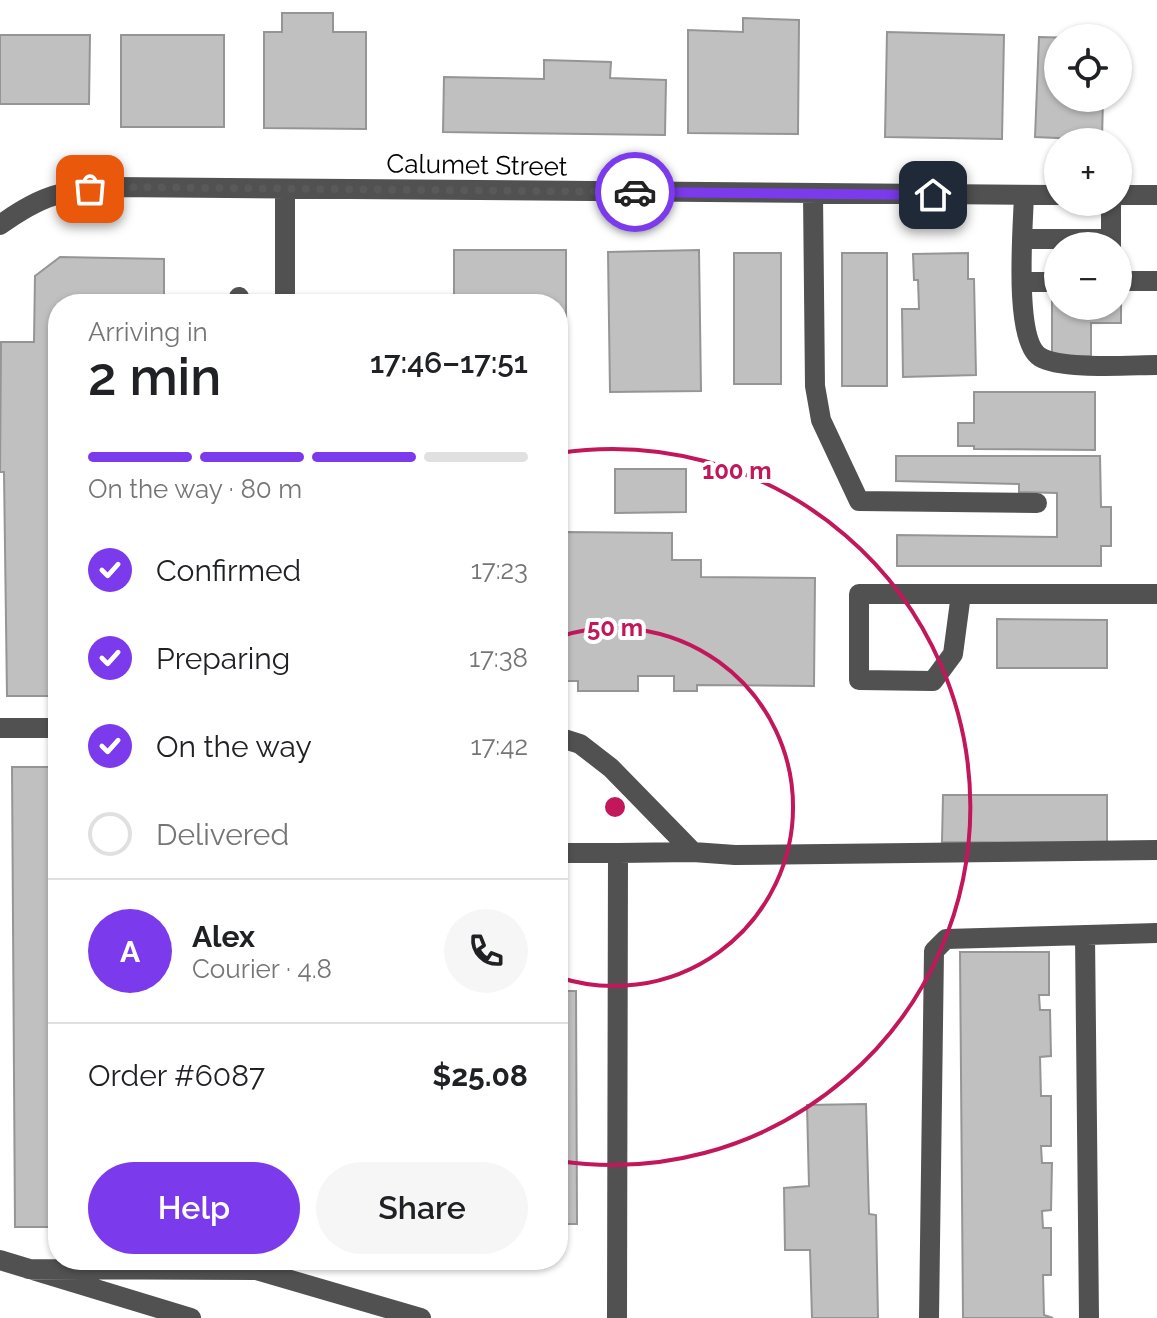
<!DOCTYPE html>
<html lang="en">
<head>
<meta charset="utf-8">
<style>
  body { margin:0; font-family:Raleway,sans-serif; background:#f6f6f6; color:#202124; height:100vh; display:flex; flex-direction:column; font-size:30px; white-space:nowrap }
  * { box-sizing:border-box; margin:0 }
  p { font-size:26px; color:#757577 }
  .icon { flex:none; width:44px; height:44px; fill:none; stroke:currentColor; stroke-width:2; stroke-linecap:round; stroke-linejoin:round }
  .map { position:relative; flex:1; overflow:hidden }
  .details { position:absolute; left:48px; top:294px; width:520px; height:976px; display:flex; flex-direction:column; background:#fff; border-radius:32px; box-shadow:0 2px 6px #0004 }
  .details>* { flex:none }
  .tools { position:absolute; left:1044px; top:24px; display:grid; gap:16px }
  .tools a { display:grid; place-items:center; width:88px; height:88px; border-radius:50%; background:#fff; box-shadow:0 2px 6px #0004; font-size:40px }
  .pin { position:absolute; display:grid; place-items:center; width:68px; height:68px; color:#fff; margin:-34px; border-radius:16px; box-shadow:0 4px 12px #0006 }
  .courier { position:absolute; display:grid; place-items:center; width:80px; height:80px; margin:-40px; border:6px solid #7c3aed; border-radius:50%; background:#fff; color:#222; box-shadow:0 2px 10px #0007 }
  .summary em { font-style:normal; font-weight:600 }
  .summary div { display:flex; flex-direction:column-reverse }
  .summary { display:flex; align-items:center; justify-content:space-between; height:136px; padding:0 40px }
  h1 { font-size:52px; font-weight:600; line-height:60px }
  .bar { display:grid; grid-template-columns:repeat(4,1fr); gap:12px 8px; align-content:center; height:96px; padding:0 40px }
  .bar i { height:10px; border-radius:6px; background:#e0e0e0 }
  .bar .on { background:#7c3aed }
  .bar p { grid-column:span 4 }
  .line { display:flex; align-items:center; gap:20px; padding:0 40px; border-top:2px solid #e0e0e0 }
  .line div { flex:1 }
  .round { display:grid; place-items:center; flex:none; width:84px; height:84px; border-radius:42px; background:#f6f6f6 }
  ol { padding:0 40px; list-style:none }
  li { display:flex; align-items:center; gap:24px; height:88px }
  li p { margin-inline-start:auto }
  li .icon { padding:8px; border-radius:50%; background:#7c3aed; color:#fff; stroke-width:4 }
  li:last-child { color:#757577 }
  li i { width:44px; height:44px; border:4px solid #e0e0e0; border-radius:50% }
  .action { display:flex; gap:16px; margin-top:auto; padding:16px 40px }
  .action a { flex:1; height:92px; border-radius:48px; background:#7c3aed; color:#fff; font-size:32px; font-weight:600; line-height:92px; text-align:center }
  .action a+a { background:#f6f6f6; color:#202124 }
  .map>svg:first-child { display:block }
  .building { fill:#c0c0c0; stroke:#959595; stroke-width:2 }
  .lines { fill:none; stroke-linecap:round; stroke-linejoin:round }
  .minor { stroke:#515151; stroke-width:20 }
  .done { stroke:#595959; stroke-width:8; stroke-dasharray:0 14.4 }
  .route { stroke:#7c3aed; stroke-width:10 }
  .ring { fill:none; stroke:#c2185b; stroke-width:4 }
  .labels { text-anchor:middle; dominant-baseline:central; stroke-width:8; stroke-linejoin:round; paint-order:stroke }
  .street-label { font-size:26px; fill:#000; stroke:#fff }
  .centre { fill:#c2185b; stroke:#fff; stroke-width:4 }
  .ring-label { font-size:24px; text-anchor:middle; font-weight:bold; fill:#c2185b; stroke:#fff; stroke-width:8; stroke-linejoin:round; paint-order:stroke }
</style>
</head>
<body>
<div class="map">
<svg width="1157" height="1318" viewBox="0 0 1157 1318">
  <rect width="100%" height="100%" fill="#fff"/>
  <path class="building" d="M282,13H333V32H366V129L264,128V32H282Z
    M743,18L799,20L798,134L688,133V30L743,32Z
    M887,32L1004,35L1002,139L885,137Z
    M0,35H90L89,104H0Z
    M121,35H224V127H121Z
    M1039,37L1077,38H1058V98H1103L1102,140L1035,137Z
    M544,60L611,62L610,78L666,80L665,135L443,132L444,77L544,79Z
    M454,250H566V323H558V304H454Z
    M699,250L701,391L610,392L608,252Z
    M734,253H781V384H734Z
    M842,253H887V386H842Z
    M968,253V279H974L976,375L903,377L902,309H919L918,280H914L913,254Z
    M60,257L164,259V304H58V696H7L4,472H0L1,342H34L35,276Z
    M1052,296H1058V306H1118V296H1121V323H1091V356H1052Z
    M974,392H1095V450L974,449V446H958V423H974Z
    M896,456H1100L1101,507H1111V546H1101V566H897V535L1057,537V493L1019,492V484L896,481Z
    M615,469H686V512L615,513Z
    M567,532L672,533V560H701V577L815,578L814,686L697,685V691H674V676H638V691H578V681H567V672H558V560H566Z
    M997,619L1107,620V668H997Z
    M12,767H58V1227H15Z
    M943,795H1107V843L942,842Z
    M960,952H1049V995H1039L1040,1010H1050L1051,1056L1040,1057L1041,1096H1051V1146H1041L1042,1163H1052L1051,1210L1042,1211L1043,1228H1051V1275H1043L1044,1315L1053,1318H963Z
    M558,991H576L577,1224H558Z
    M866,1104L869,1214L876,1215L878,1318H812L810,1250H785L784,1188L809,1186L807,1105Z"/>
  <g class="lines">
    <path class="minor" d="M813,194L815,386L821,420L859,501L1037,503
      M1024,195C1023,228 1013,340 1040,357C1061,370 1130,365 1157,365
      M1118,195H1157
      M1111,202V246
      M0,225C43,194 61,191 113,187L1058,195
      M1023,239H1111
      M1118,281H1157
      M1023,282H1058
      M238,304L239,297
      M285,304V189
      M961,594L953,654L933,681L859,680V594H1157
      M0,728H58
      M558,737L580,744L611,768L693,852L735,855L1157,850
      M558,853H618
      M1085,935L1089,1318
      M0,1260L191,1318
      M28,1269L256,1270L421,1318
      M617,1318L618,853L693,852
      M929,1318L934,951L946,939L1157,933"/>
  </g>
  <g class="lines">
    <path class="done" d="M90,189L113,187L635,192"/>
    <path class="route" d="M635,192L933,195"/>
  </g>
  <g class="ring">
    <path d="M558 637A179 179 0 1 1 558 977"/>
    <path d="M559 453A358 358 0 1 1 559 1161"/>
  </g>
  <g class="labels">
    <g class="street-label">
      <text transform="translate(477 165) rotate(1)">Calumet Street</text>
    </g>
  </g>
  <circle cx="615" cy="807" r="12" class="centre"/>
  <g class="ring-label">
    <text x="737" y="479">100 m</text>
    <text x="615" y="636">50 m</text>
  </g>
</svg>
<div class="tools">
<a><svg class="icon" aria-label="locate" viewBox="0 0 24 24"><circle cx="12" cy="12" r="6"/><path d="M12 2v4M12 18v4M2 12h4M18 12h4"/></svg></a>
<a>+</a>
<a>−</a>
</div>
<div class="pin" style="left:90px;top:189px;background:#ea580c"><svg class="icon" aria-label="bag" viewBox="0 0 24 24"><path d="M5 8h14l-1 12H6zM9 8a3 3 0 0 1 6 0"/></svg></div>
<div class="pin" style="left:933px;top:195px;background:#1f2937"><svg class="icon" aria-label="home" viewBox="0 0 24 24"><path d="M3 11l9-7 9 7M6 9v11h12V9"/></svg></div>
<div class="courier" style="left:635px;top:192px"><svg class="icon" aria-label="car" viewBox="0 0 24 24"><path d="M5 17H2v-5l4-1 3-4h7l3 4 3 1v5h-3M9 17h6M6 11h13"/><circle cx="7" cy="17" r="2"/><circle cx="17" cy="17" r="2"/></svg></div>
<section class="details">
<div class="summary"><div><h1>2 min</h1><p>Arriving in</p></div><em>17:46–17:51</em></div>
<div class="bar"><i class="on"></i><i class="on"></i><i class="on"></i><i></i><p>On the way · 80 m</p></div>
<ol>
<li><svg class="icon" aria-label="check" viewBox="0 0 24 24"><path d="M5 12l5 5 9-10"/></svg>Confirmed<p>17:23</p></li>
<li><svg class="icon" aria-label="check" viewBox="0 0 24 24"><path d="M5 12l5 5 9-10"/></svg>Preparing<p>17:38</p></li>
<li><svg class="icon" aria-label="check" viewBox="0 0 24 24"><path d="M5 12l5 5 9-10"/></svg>On the way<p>17:42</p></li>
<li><i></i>Delivered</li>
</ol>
<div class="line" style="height:144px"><b class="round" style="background:#7c3aed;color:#fff">A</b><div><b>Alex</b><p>Courier · 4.8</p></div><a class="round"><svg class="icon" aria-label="phone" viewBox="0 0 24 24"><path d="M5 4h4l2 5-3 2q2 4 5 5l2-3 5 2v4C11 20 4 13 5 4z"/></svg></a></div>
<div class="line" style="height:104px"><div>Order #6087</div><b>$25.08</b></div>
<div class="action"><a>Help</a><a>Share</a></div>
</section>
</div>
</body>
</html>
